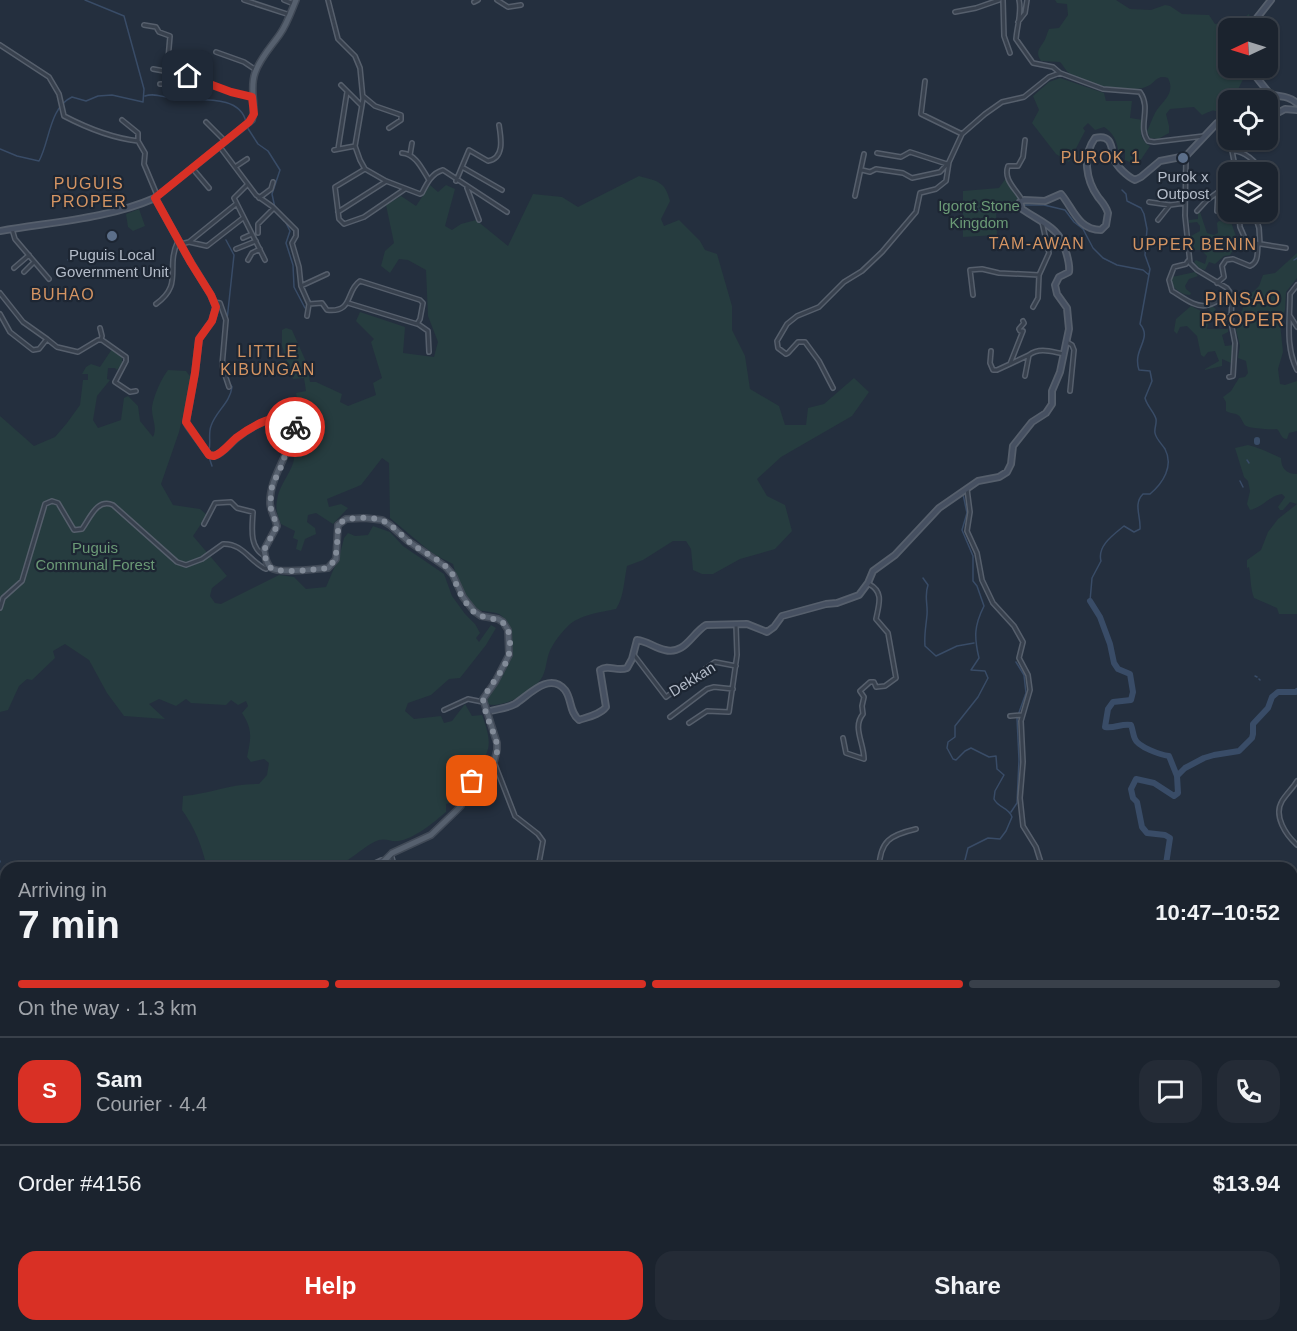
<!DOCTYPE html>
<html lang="en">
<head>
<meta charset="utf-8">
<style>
  body { margin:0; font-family:Arial,sans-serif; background:#242b36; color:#f1f3f6; height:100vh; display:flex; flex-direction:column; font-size:22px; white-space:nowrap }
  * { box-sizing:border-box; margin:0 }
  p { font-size:20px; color:#a0a4aa }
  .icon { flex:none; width:33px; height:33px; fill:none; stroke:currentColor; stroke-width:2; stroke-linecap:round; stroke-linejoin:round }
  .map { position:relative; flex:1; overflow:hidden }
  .panel { position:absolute; left:0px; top:862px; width:1298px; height:470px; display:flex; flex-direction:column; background:#1b232e; border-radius:18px 18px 0 0; box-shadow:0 2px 4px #0004,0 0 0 2px #39404a }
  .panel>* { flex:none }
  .needle { width:39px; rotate:266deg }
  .buttons { position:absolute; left:1218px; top:18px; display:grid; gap:12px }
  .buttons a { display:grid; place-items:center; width:60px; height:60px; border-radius:12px; background:#1b232e; box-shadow:0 2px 4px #0004,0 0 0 2px #39404a; font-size:30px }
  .pin { position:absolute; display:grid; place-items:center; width:51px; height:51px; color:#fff; margin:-26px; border-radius:12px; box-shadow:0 3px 9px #0006 }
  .courier { position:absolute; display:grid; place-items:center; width:60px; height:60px; margin:-30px; border:4px solid #d93025; border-radius:50%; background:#fff; color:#222; box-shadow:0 2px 8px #0007 }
  .head em { font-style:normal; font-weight:600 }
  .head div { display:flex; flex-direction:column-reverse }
  .head { display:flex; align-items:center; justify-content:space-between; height:102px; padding:0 18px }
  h1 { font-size:39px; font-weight:600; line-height:45px }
  .bar { display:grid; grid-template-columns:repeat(4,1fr); gap:9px 6px; align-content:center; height:72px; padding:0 18px }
  .bar i { height:8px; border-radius:4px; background:#39404a }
  .bar .active { background:#d93025 }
  .bar p { grid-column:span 4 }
  .line { display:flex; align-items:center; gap:15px; padding:0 18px; border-top:2px solid #39404a }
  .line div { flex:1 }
  .round { display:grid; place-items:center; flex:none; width:63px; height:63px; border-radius:18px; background:#242b36 }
  .primary-button { display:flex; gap:12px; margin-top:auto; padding:12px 18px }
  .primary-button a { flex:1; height:69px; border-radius:18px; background:#d93025; color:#fff; font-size:24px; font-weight:600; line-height:69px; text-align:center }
  .primary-button a+a { background:#242b36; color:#f1f3f6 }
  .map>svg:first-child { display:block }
  .green { fill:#263c3f }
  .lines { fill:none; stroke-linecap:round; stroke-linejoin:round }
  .stream { stroke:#394c67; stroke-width:1.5 }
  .river { stroke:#394c67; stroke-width:6 }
  .street-casing { stroke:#565f6c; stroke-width:6 }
  .secondary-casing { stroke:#565f6c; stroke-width:8 }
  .primary-casing { stroke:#414a57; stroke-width:8 }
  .street { stroke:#38414e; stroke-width:3 }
  .secondary { stroke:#465061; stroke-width:4.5 }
  .primary { stroke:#56606e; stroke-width:5 }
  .done { stroke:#828b98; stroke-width:6; stroke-dasharray:0 10.8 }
  .route { stroke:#d93025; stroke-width:8 }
  .service-dot { fill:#5c6f8a; stroke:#1d2633; stroke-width:2 }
  .labels { text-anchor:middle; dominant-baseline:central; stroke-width:4.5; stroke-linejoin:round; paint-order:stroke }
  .poi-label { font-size:15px; fill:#b4bcc9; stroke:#1d2633 }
  .park-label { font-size:15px; fill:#6b9a76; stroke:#1d2633 }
  .street-label { font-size:15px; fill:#b4bcc9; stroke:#1d2633 }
  .neighbourhood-label { font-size:16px; letter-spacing:1.5px; fill:#d59563; stroke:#1d2633 }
  .quarter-label { font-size:18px; letter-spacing:1.5px; fill:#d59563; stroke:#1d2633 }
</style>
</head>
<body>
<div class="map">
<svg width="1297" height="1331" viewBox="0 0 1297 1331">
  <rect width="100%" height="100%" fill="#242f3e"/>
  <path class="green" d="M1055,0H1116L1130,9L1151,10L1165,5L1170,6L1182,14L1209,15L1215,24L1239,21L1249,14L1250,19L1244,28H1228V68H1246V73L1233,100H1228L1225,113C1208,111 1219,108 1202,115L1194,107L1170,109L1166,114L1169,126V133L1158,139L1150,138L1147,131C1150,125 1152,119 1155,113C1162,101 1176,94 1168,78C1157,74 1156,82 1148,86C1131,95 1082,84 1069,73C1065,70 1063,65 1060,62L1041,61C1036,53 1038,50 1043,43C1046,39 1047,33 1049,29L1059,28L1068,15L1067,4L1057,3Z
    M1060,78L1104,93L1106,101H1132L1130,118L1143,120C1140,131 1139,139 1150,146L1140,161L1135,158L1132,163L1125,160V151L1118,150C1117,140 1112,132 1104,127L1095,130L1088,123L1083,128L1085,131L1069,162L1056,154L1032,123L1039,110L1033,96L1049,82Z
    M639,176C657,181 665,181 670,201L661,219L664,226L679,220L700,241L705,250L717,254L732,306V330L745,356L750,389L779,406L785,425H806L808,408L824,404L854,378L869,392L852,416L781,457L757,479L767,496L785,505L792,531L775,549L740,559L713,574H702L693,570L691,549L686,541H673L643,560L627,566C624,580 624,597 616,609C601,612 579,615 568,626C560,634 553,643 549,653C546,661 546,672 541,679C532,692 503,709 488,704L486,698C503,676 515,658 509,629C508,623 504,617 499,614C492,611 482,612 475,609L458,582L453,564L433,554L390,518L389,463L382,458L361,485L327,499L329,507L341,504L348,508L333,524L316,513L308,515L307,522L315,528L316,534L305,539L301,551L296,549L298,540L293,538L295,531L281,524C278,516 275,510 277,501C278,488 287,478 292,466C294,462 294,457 295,452C299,441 317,426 299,417L305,416L304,408L299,409L296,393L306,391L304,378L293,379L282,346V330L286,328L292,330L307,364L310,382H316L342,394L340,402L348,406L376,395L373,383L382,378L371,342L374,339L356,321L360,312L405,327L403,353L434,357L438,342L428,316L426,270L408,260L399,259L390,273L381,266L385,251L394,243L386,205L401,196L416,206L430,185L438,192L446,185L455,189L445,226L452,230L461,224L476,220L508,246L533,194L562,197L578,207Z
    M1006,178L1020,198L1017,203L1009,202L1008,207L996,208L997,235L963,237V191L999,188Z
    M139,209L145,226L133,231L128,227L126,214Z
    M1200,212L1207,233L1214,235L1218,233L1217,223L1219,221L1231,222L1238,242L1230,255L1224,256L1215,264L1209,262L1205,270L1199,268L1194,262L1196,260L1205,264L1207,256L1201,250H1192L1191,236L1200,231V226L1197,222L1189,223V220L1198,219V213Z
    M1297,253V278L1286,292L1285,310L1280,323L1283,352L1278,369L1280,384L1285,385L1297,381V431L1289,433L1287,439C1281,439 1281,433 1277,429C1272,430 1249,428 1246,426C1242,423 1242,416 1236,414C1233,413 1229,413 1226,411V402L1223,397L1231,391L1239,378L1245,377L1248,373L1246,361L1238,358L1240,346L1236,330L1242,321V318L1237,315L1242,311L1243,307L1236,303V296L1253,292L1259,286L1263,275L1275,273Z
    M1195,272L1198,276L1189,279L1185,286L1186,289L1191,293L1190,295C1182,295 1176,290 1171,284L1172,277Z
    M1210,305L1216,309L1214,313L1210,316L1207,329H1228V332L1222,335L1225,346L1234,345L1233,361L1231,363L1222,359V366L1205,370V369L1219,361L1215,351L1208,352L1204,357L1201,355L1197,336L1187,326L1180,327L1177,334L1174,331L1176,319L1191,306L1207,314L1210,311L1209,307Z
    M112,349L122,357V364L117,370L115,368H108L107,379L110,380L97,396L93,420L98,428L121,420L124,398L128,396L138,406L140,421L153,437C158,427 151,417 152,407C154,395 161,379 168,370L186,371L192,379L179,432L161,484L173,505L200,509L207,515L193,536L227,576L212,588L210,596L215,603L221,604L279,575L294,577L306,589L326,587L340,554L344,538L348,533L355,536L368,535L373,526L390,532L403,546L444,574L452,596L465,614L475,624L480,633L476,638L479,642L491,625L496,628L486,645L460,678L449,679L431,695L408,703L405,711L414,719L441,716L444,723L452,721L465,704L472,716L482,715C493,744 492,755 468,776L465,774L460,780L464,784L458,801L446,804V812C433,823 414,839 398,841C391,842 386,838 379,840C361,846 346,868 326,868C319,867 310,864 303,862L299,868H207C202,846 195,828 182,810L183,796C210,794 232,783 259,784L267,775L269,763L264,759L251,762L247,757C251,738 253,730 242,713L248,706L246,701L238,705L231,700L226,705L191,703L186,699L176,706L159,699L149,704L165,719L124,716L107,693L89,660L65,644L53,651L55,658L32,680L27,679L19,686L8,710L0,712V416L34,446L55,437L67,423L80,405L83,380H88V374H82L86,367L91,364L100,367Z
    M1248,445C1260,448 1270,453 1281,458C1281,468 1286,474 1297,474V614H1279L1277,608L1254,598C1250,588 1251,577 1249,567L1247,568V560L1261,550L1268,532L1278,519L1297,504L1290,502L1283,510H1280L1278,507L1285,497L1282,494C1269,496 1263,507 1250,510L1247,504L1250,491L1248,481L1244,477L1235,448Z
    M6,1309V1326H71L70,1331H0V1319Z"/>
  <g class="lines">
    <path class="stream" d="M145,96C156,92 167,99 178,99C200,101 240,94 246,122
      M247,127L258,144L268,151L280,170L272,194L275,208
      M0,149L17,156L39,161C50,141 49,108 72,97L86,101L98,96L112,95L143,102L144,89L124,16L85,0
      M1023,205H1044L1065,210L1074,222L1083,229L1093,248L1103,258L1117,265L1143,270L1149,275
      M949,209L976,210L1017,206
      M279,214L284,221
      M286,223L290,231L286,243L293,265L294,287L305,308
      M226,240L234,255L227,320
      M72,251L77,256L92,261
      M68,260L76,256
      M1294,260L1297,258
      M209,450C211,442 208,434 211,426C216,411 230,403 232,387L230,384
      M209,457L212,466
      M1247,460L1249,463
      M1240,481L1243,487
      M963,494L967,513L962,530L973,556V581L977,586L984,606C974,626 974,637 979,658L971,670L985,671L988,678L978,697L955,726V737L948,742L947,748L953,759L956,760L965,751L971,748L989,757L996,756L997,769L1004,775L995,791L994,799C998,808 1009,807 1012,817L1006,831L1000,839L988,838L968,848L963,868
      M923,578L928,585C924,596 928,604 927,615C926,626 924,635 925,646L936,656L957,646L974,643
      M1090,601L1092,578L1101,561C1097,546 1113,535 1124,526L1134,532L1140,529C1141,516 1133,504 1143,494H1150C1163,483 1174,466 1165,449C1162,444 1156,439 1155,433C1154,429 1157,423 1156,419C1154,412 1147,406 1145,398L1152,381L1150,371L1139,370C1132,349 1153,339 1140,324L1150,269L1145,255L1147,229L1144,214L1141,208L1127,201L1126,194L1122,190
      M1255,676L1257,677
      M1259,679L1260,680
      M1296,692L1297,693
      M1011,812L1017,803L1019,760L1017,718L1026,693L1024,675L1016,662
      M0,861V862
      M0,871L5,880L6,896
      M0,946L1,930L6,929"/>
    <path class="river" d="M1257,442V440
      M1090,601L1100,617L1110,644L1114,663L1118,669L1130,674L1133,692L1131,700L1113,702L1108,709L1105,727C1114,729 1122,723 1131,725C1133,730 1133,735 1135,739C1138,747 1161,755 1169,756L1177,776L1178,793L1174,796L1154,783L1136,779L1131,789L1133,798L1137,802L1142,827L1147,833L1165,835L1170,838L1166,864L1162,868
      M1177,776L1185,768L1204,758L1214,755L1239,751L1252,738L1253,734V724L1268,708L1272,697L1278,692H1296L1297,691
      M1212,1331L1215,1326"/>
    <g class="street-casing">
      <path id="street" d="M244,0L290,15
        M284,0L294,4
        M328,0L338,39L355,56L360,68L363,99L355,146L360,160L365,169L386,181L420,194L422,193C427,183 432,173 443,170L507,212
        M497,0L508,7L521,5
        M1003,0L1004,36L1010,53
        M1019,0C1022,12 1017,26 1016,39L1033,63L1053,67L1060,73L1103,89L1140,92C1152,109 1137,126 1148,141L1154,142L1204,136
        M474,2L478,0
        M955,12L976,8L999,0
        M1018,22L1025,13L1027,0
        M144,25L156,27L159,32L170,36L167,71
        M0,45L49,77L59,94L64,116C87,128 112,138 138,141
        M216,52L244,62L256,70
        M153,69L181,74L231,92L252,97
        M925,81L921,114L962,134
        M160,84H168L172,72
        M341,85L361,105
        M363,96L375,106L401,115V120L389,128
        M122,120L138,133V141L145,153L144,164L157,195
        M206,122L225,141
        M220,147L256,195L273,207L296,230V236L292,243L299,267L301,286L309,304L322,303L327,310C354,313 345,291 360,281L420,300L423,303L420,319L417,324L348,303
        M338,149L347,92
        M334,150L355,146
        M402,153C416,154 422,169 429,180
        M877,153L901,157L910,152L947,164
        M410,155L412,143
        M1186,156L1185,216L1190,263L1197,270L1227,288L1232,295L1231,322L1235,343L1233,376L1229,377
        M235,167L247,159
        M462,167L502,190
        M193,169L209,188
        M365,169L335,187L339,219L344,224L364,217L405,189
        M862,170L870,172L876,169L903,173L912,178L940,172L949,162L962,134L985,114L1002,102L1024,97L1049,77L1060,73
        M1238,172L1235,166L1232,151C1244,150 1257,162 1261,172
        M456,181L469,150L488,161C505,158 501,138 499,125
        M247,185L234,198L265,260
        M467,188L479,220
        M1268,195L1269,200
        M855,196L864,154
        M259,198L271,189L273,182
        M1022,200C1016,189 1003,180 1008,166H1018L1023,157L1025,140
        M1149,202L1170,205L1185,203
        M1197,211L1207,200L1228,185
        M1217,211L1218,193
        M338,212L385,182
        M1243,212L1239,217L1240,227L1247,243H1255L1286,248
        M1254,212L1259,228L1260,244
        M1158,220L1170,205
        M12,229L15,239L49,279
        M258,233V224L274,208
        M243,238L252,234
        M189,242L236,204
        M181,244L189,242L207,246L243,218
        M236,249L256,241
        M248,260L252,253L260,249
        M1188,261L1186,264L1174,267L1169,280L1172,291C1181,296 1196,309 1208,305C1213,304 1217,301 1222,299L1232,302
        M14,268L29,255
        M24,272L34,262
        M1217,283L1224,277L1222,266L1226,260L1233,259L1250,266C1259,262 1257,253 1258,244
        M1297,285L1290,294C1290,320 1285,346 1297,370
        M301,286L327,274
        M0,293L23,322L47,339
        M973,295L970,270L982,269L999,273L1039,275L1049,253L1042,222
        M214,302L220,303L226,320L222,366L229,387
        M156,304C184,284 165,268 178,241
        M1033,307L1038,298L1039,275
        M0,314L10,332L33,350L39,349L47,339L57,347L78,352L98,340H102L126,357V361L115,382L130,392L136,391
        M307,316L309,304
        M1290,316L1297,327
        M1217,320L1231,316
        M1023,321L1024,323L1019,329L1020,331H1023L1010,364L1029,355
        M418,324L428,331L429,352
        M100,328L102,336L101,340
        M1067,342L1072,345L1074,350L1070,391
        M991,351L990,363L993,370H997L1010,364
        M1025,376L1029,355C1040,347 1052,352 1064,354
        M833,388L819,361L805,342H798L788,353L786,354L778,348L777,341L787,324L797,316L819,307L844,282L862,271L882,252L916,212L920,193L936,189L946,181L949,162
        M967,489L970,512L967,531L977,553L982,580L993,603L1014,626L1023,642L1019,658L1028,675L1030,690L1021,721L1023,762L1020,798L1023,826L1036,847L1041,863L1040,868
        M204,524L215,503L231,502L237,508L253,512C252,528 249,548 265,556
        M0,608L3,598L22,581L45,504L52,501L58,503L74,530L82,529C90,518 97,498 113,505L177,562L186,565L202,559L223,544C243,543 250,562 266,569L270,567
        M634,655L666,697L715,662L736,666
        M444,710L468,699L483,702
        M1010,716L1022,715
        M670,717L707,689L714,687L733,689
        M689,723L707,711L729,712L737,655L736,625
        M843,738L846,753L864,759C864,743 852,727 863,714L862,706L864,697L860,691L870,682H874L876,687L885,686L896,678L888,633L876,619C879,604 884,592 869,584
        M494,762L515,816L538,834L543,841L538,868
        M1297,781C1293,788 1287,793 1282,801C1273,816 1286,835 1297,845
        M391,854L395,868
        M879,868C880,841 890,835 916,829
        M1292,915L1296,899L1297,884
        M1292,917L1297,928
        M1292,978L1297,967
        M1292,1033L1297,1032
        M1296,1061L1297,1059
        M1297,1180V1184
        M1292,1241L1297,1228
        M1292,1282L1297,1280
        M507,1331L511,1326
        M1244,1331L1247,1326
        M1282,1331L1286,1328"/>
    </g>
    <g class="secondary-casing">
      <path id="secondary" d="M1249,28L1271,0
        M1249,68L1269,93C1280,99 1284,93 1297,103
        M1268,118L1285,109L1297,110
        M0,231C51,222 107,219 155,198
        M487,712C496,709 506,709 515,704C528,696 549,671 565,690C572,699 569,712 579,720C588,717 601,714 606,707L600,670C608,664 617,672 627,668L632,659L637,640C647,641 655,648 665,650C685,655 692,633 706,625L747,624L767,632L774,627L782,616L826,604L837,603L859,595L868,583L873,571L895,555L939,508L978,481L999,477L1007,472L1011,464L1013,446L1032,422L1046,413L1052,404V391L1060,372L1069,329L1067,308L1057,294L1055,285L1059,277L1069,272C1070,265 1068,259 1066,252C1060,227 1042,223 1022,209L1020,202L1024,200L1045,201L1061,194C1073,208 1078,230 1101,230L1106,225L1108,213C1106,206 1102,202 1098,197C1086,180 1082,156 1095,138C1113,134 1111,148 1114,159C1117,167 1128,177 1135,180L1141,177L1160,161L1186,156L1217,123L1228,119
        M344,868L369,867L382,861
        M0,1311L6,1300"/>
    </g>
    <g class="primary-casing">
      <path id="primary" d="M296,0C291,12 287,24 280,34C271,47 260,58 255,73C249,89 257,105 252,120L155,198L187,256L211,295L216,307L212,321L199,339L195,373L186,422L188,426L209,455L214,456C224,453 229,444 237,438C250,427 274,414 291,418L295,423C293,451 269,475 270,504C271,512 275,518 277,526L264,550C265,556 266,564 271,568C280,574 317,569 328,568L336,559L338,525L346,519L365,518L382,520L390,525L408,541L446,567L453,575L463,597L474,611L481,616L498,619L503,622L508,630L509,655L495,682L483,699L497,743V750L494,762L485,772L469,784L461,806L456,811L431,835L392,853L377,868
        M455,1326L474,1327L484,1331"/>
    </g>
    <use href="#street" class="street"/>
    <use href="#secondary" class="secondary"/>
    <use href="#primary" class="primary"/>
  </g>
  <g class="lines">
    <path class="done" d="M295,427L281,467L272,486L270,506L277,526L264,550C265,556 266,564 271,568C280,574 317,569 328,568C344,555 331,525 345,520C355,517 371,517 381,520C392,524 399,533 407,540C420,552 440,558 451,572C455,577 455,583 458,589C461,596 467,605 473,611C485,623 505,613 509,634C515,664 494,676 483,699C488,738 518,750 472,781"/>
    <path class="route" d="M188,76L231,92L252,97L254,114L249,122L155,198L191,263L211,295L216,307L212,321L199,339L195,373L186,422L209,455L214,456C223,453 229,444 236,438C249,428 278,410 294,420L295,427"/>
  </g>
  <g class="service-dot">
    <circle cx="1183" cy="158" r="6"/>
    <circle cx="112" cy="236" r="6"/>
  </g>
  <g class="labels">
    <g class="poi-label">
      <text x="1183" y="176">Purok x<tspan x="1183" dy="17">Outpost</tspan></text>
      <text x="112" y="254">Puguis Local<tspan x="112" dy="17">Government Unit</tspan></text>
    </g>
    <g class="park-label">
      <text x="979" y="205">Igorot Stone<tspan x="979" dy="17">Kingdom</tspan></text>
      <text x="95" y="547">Puguis<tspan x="95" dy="17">Communal Forest</tspan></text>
    </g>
    <g class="street-label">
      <text transform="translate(692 679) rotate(-32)">Dekkan</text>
    </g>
    <g class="neighbourhood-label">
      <text x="1101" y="157">PUROK 1</text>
      <text x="89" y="183">PUGUIS<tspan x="89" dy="18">PROPER</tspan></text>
      <text x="1037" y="243">TAM-AWAN</text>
      <text x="1195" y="244">UPPER BENIN</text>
      <text x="63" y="294">BUHAO</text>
      <text x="268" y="351">LITTLE<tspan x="268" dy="18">KIBUNGAN</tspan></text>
    </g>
    <g class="quarter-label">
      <text x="1243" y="299">PINSAO<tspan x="1243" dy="21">PROPER</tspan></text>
    </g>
  </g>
</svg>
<div class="buttons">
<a><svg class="needle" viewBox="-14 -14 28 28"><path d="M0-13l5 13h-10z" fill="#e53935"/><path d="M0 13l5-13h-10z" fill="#a0a4aa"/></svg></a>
<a><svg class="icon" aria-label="locate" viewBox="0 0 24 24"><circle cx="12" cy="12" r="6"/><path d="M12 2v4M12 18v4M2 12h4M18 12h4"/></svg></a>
<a><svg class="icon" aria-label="layers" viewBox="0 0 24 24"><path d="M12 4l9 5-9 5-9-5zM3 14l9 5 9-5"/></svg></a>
</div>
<div class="pin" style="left:472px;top:781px;background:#ea580c"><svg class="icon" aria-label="bag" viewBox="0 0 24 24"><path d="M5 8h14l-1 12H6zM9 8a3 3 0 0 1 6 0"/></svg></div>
<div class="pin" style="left:188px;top:76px;background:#1f2937"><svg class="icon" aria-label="home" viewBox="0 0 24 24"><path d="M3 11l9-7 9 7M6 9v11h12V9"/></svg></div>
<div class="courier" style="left:295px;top:427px"><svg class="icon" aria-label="bike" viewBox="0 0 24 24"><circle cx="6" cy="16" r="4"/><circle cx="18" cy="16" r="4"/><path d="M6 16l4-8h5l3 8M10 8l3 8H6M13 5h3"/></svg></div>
<section class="panel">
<div class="head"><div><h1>7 min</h1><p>Arriving in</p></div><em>10:47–10:52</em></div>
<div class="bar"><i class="active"></i><i class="active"></i><i class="active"></i><i></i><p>On the way · 1.3 km</p></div>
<div class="line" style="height:108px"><b class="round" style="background:#d93025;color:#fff">S</b><div><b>Sam</b><p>Courier · 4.4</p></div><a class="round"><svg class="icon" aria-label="chat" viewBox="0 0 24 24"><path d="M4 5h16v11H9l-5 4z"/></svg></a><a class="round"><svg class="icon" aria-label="phone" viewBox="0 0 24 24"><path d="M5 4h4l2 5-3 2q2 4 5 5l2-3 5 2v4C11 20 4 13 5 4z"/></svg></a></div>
<div class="line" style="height:78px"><div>Order #4156</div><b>$13.94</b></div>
<div class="primary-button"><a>Help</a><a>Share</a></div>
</section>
</div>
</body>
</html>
